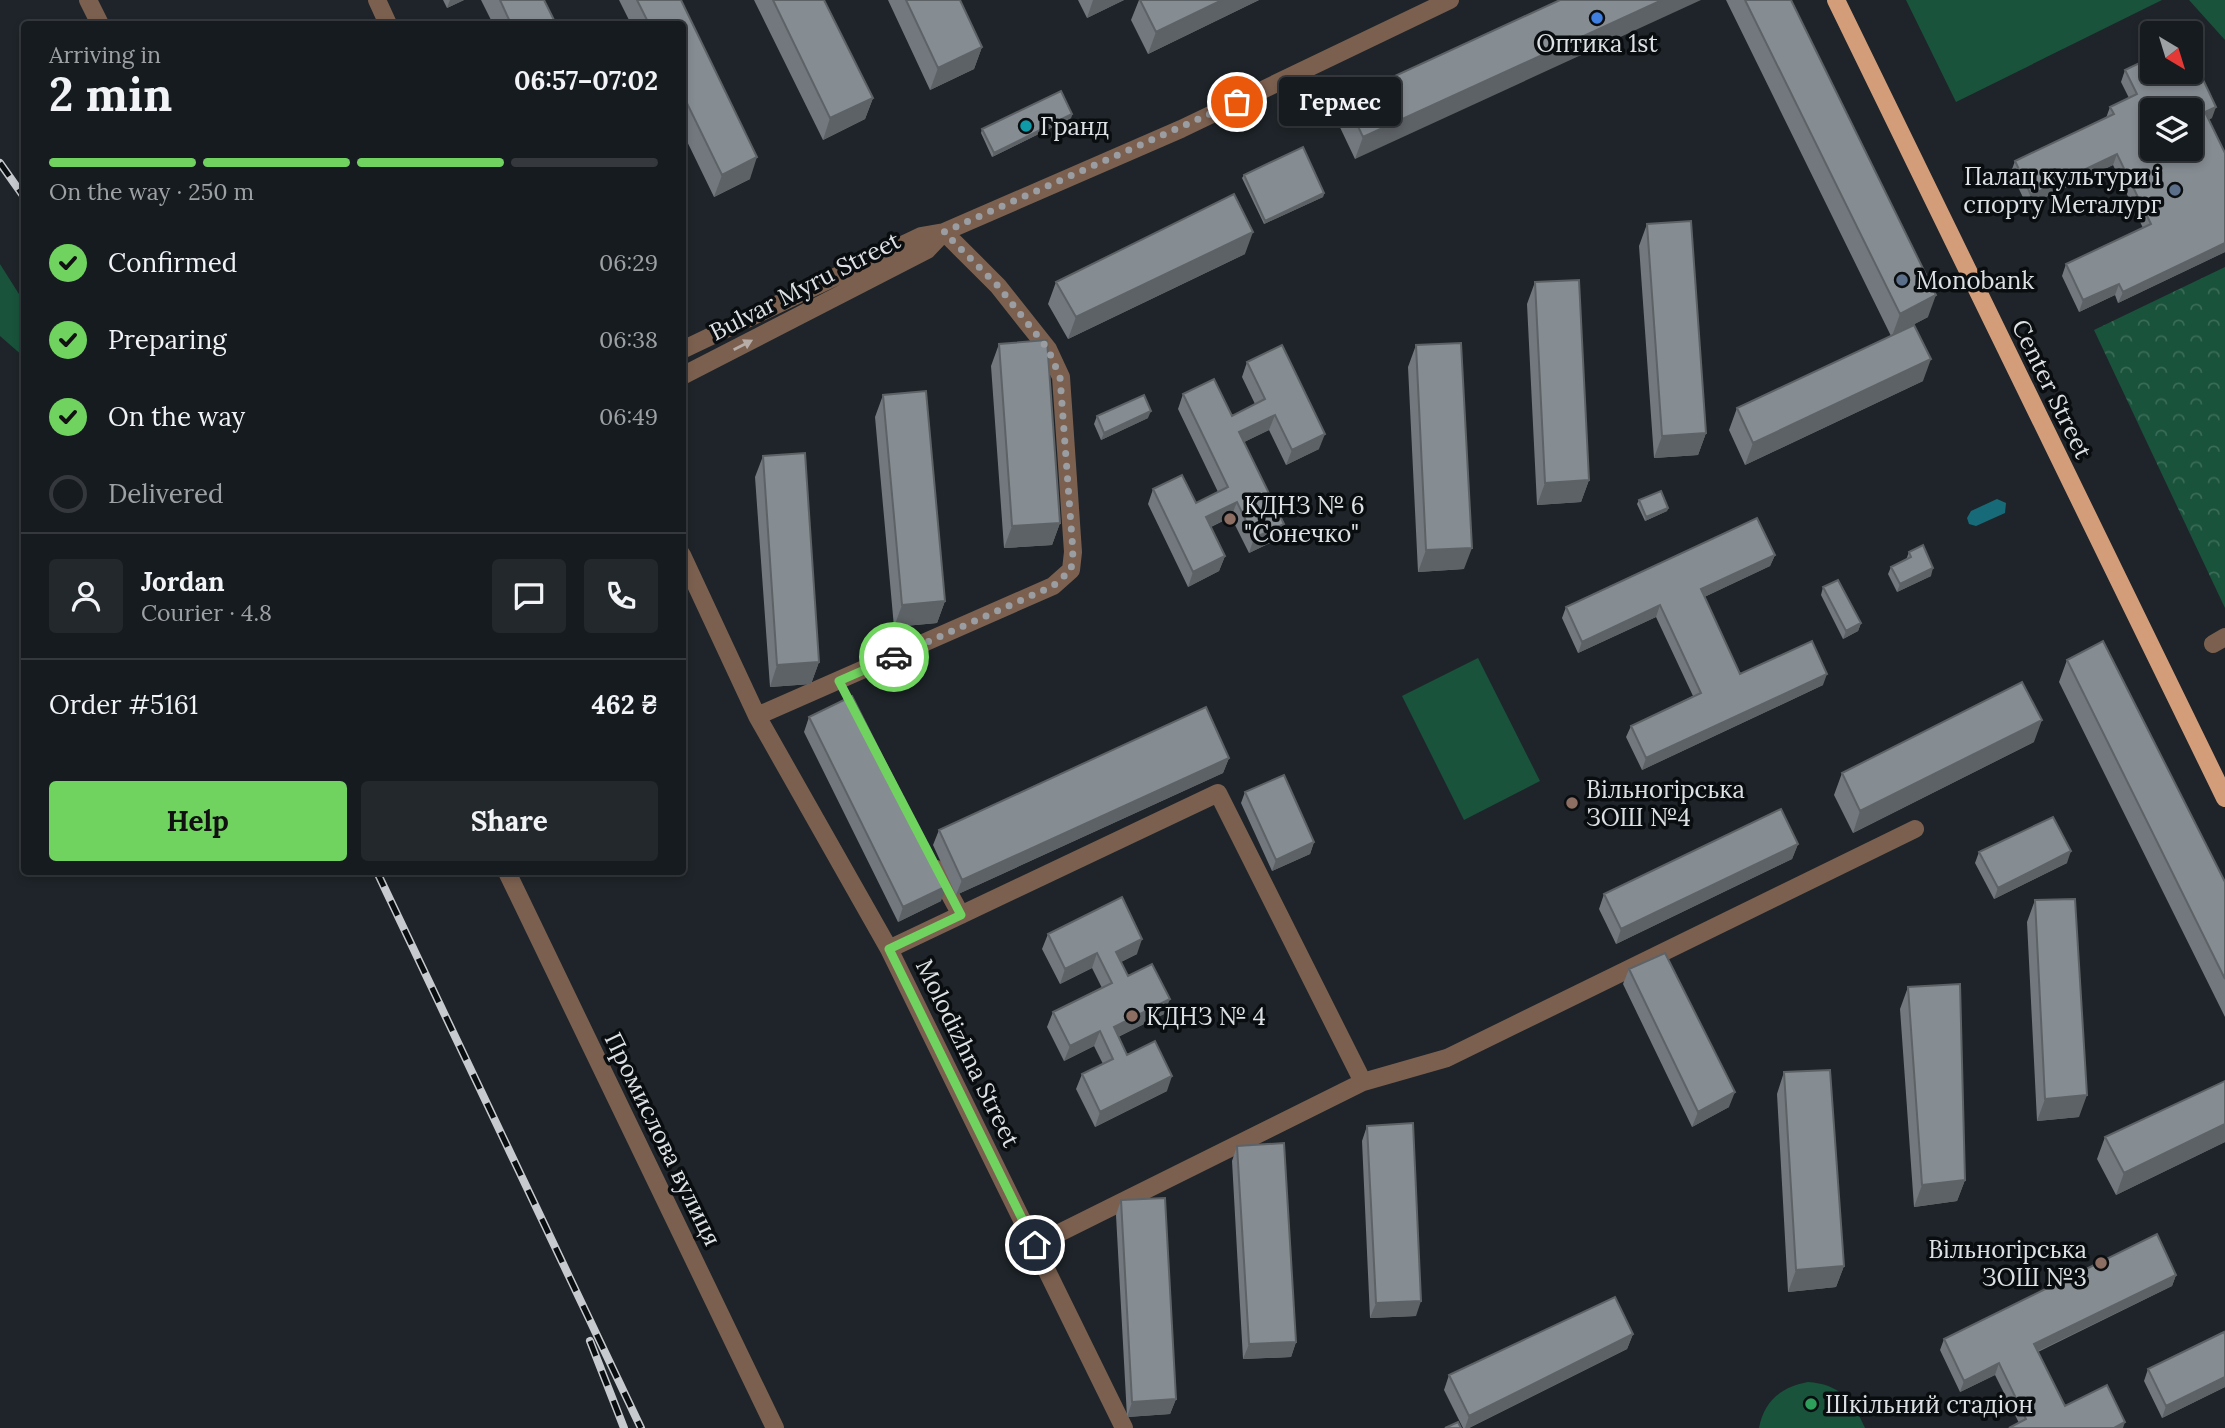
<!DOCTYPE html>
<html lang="en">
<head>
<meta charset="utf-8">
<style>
  body { margin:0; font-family:Lora,serif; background:#23282c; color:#f1f3f6; height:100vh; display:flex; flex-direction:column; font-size:26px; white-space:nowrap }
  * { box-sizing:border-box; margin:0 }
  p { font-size:23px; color:#9ea1a4 }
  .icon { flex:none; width:38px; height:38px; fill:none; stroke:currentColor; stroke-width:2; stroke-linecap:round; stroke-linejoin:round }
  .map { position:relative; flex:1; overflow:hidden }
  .drawer { position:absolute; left:21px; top:21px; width:665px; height:854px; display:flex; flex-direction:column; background:#161b1f; border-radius:7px; box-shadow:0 4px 10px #0003,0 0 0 2px #35393d }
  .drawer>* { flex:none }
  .needle { width:46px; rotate:142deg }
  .fabs { position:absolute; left:2140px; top:21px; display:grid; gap:14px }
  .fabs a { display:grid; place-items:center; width:63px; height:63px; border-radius:7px; background:#161b1f; box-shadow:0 4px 10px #0003,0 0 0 2px #35393d; font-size:35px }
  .pin { position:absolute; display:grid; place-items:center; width:60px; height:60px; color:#fff; margin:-30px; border:4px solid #fff; border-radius:50%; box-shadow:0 2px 7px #0007 }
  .courier { position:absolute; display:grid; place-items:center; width:70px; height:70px; margin:-35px; border:5px solid #70d35f; border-radius:50%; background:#fff; color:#222; box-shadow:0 2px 9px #0007 }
  .bubble { position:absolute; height:49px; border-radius:7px; background:#161b1f; box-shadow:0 4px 10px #0003,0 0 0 2px #35393d; font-size:23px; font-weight:700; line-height:49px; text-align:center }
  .head em { font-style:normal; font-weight:700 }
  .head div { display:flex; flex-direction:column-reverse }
  .head { display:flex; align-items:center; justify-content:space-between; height:119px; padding:0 28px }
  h1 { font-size:46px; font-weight:700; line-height:52px }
  .bar { display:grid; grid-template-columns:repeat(4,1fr); gap:10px 7px; align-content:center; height:84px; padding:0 28px }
  .bar i { height:9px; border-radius:5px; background:#35393d }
  .bar .on { background:#70d35f }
  .bar p { grid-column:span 4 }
  .line { display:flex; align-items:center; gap:18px; padding:0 28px; border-top:2px solid #35393d }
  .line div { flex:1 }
  .round { display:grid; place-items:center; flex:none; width:74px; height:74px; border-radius:7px; background:#23282c }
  ol { padding:0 28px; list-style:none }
  li { display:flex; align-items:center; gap:21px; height:77px }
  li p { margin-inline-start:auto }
  li .icon { padding:7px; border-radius:50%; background:#70d35f; color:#111; stroke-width:4 }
  li:last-child { color:#9ea1a4 }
  li i { width:38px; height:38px; border:4px solid #35393d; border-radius:50% }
  .button { display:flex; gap:14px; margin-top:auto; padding:14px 28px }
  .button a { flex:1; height:80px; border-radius:7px; background:#70d35f; color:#111; font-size:28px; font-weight:700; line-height:80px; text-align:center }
  .button a+a { background:#23282c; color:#f1f3f6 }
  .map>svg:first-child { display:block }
  .grass { fill:#19533b }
  .park { fill:url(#park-crowns) }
  .water { fill:#176b79 }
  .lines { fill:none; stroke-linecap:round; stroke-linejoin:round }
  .minor { stroke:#7b604f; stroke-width:18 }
  .major { stroke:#d49d79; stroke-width:18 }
  .rail-casing { stroke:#c7cace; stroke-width:8 }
  .rail { stroke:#0a0d0f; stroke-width:5; stroke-dasharray:16; stroke-linecap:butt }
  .wall { fill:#72787e }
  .shaded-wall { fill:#5d6266 }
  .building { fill:#858c92; stroke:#5d6266; stroke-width:2; fill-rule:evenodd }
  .oneway { fill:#b6ada8 }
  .done { stroke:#9a9ea3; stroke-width:7; stroke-dasharray:0 12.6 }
  .route { stroke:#70d35f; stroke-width:9 }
  .shop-dot { fill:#3f7fe0; stroke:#0a0d0f; stroke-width:2.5 }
  .culture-dot { fill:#0f9aa8; stroke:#0a0d0f; stroke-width:2.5 }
  .service-dot { fill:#5c6f8a; stroke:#0a0d0f; stroke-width:2.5 }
  .education-dot { fill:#8d6e63; stroke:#0a0d0f; stroke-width:2.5 }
  .leisure-dot { fill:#2e9e5b; stroke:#0a0d0f; stroke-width:2.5 }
  .labels { text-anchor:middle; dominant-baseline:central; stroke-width:7; stroke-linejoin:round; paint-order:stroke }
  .poi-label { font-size:24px; fill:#dde0e4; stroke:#0a0d0f; text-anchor:start }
  .street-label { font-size:24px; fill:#dde0e4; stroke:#0a0d0f }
</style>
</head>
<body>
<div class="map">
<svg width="2225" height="1428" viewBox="0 0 2225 1428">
  <defs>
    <pattern id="park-crowns" width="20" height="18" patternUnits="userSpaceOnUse" patternTransform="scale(1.75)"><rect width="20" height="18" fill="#19533b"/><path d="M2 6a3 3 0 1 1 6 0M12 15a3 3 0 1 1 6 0" fill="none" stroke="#3a6b57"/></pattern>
  </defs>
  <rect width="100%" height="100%" fill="#1e2429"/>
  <path class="grass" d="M1906,0H2162L1956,102Z
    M2189,0H2225V40Z
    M0,264L24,302V357L0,336Z
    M1478,658L1540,781L1464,820L1402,696Z
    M1808,1382C1839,1384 1853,1400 1865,1428H1759C1764,1401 1781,1387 1808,1382Z"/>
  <path class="park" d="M2225,267V608L2094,330Z"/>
  <path class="water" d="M1997,499L2006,503L2005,513L1976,526L1969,524L1967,518L1971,511Z"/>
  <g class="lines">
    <path class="minor" d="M88,0L100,24
      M377,0L388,24
      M682,350L921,236L944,232L1181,129L1450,0
      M682,376L927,250L944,232
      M682,555L757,716L889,949L1124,1428
      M2213,644L2225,637
      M757,716L1053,586L1071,570L1073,552L1061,377L1048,349L998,286L944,232
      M936,869L961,915
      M507,872L775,1428
      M889,949L1218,793L1363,1082
      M1035,1245L1363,1082L1447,1058L1915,829"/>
    <path class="major" d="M1836,0L2225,798"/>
    <g class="rail-casing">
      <path id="rail" d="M0,163L24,197
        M377,872L641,1428
        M590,1341L624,1428"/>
    </g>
    <use href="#rail" class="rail"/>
  </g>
  <path class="wall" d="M443,0H464L447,8Z
    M481,0H544L556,24H493Z
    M619,0H681L750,179L714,197L682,131V24H631Z
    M754,0H824L873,98L865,119L823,140Z
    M888,0H960L982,47L974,69L930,90Z
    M1078,0H1124L1087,18Z
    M1139,0H1259L1148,54L1131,20Z
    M1560,0L1355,159L1337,121L1345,99Z
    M1726,0H1791L1928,317L1897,333L1923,381L1745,465L1729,430L1737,408L1891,336Z
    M2125,70L2166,80L2181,82L2212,118L2209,119L2225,153V252L2118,303L2115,295L2079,312L2062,276L2066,264L2143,228L2113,165L2027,206L2011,172L2015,161L2106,118L2110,107L2129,98L2121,82Z
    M1072,114L1071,118L992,157L981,133L982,129Z
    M1244,175L1324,193L1323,197L1264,224L1242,178Z
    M1647,224L1706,433L1698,455L1654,458L1639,246Z
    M1245,254L1068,339L1048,304L1056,282Z
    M1535,282L1589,480L1581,502L1537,505L1527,304Z
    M999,344L1060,523L1052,545L1004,548L991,366Z
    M1416,345L1464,569L1418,572L1408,367Z
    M1247,362L1319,449L1286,465L1269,430L1244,442L1278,539L1249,553L1231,517L1211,527L1225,556L1219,571L1188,587L1148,504L1153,489L1196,503L1218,492L1178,409L1183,394L1232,416L1255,404L1242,377Z
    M883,395L945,601L937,623L894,627L875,417Z
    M1097,416L1148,418L1101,440L1094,424Z
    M763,456L819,662L811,684L770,687L755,477Z
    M1639,500L1668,508L1667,511L1645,521L1637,504Z
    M1909,552L1931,576L1897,592L1888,574L1891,567L1906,560Z
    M1775,555L1770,566L1704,597L1740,674L1823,685L1642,770L1626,737L1631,726L1693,696L1656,617L1578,653L1562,618L1566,607Z
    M1823,587L1861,623L1858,631L1843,639L1821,595Z
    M2067,660L2225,882V1017L2059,682Z
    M809,717L941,901L898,922L804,732Z
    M2034,742L1853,833L1834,795L1842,773Z
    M1229,758L1223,773L956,895L933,845L939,830Z
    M1245,792L1314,842L1310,854L1272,871L1241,803Z
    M1798,844L1792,859L1616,944L1599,909L1604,894Z
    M1979,852L2067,863L1994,899L1975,863Z
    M2035,900L2079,1117L2037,1121L2027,922Z
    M1048,934L1137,954L1121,962L1128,976L1164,1014L1118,1037L1127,1055L1167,1091L1095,1127L1076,1089L1082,1074L1103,1064L1094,1046L1064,1061L1047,1027L1053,1012L1102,988L1092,968L1060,984L1042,949Z
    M1629,969L1729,1107L1692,1127L1623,984Z
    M1908,987L1965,1180L1957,1201L1914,1207L1900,1009Z
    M1784,1072L1844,1266L1836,1287L1788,1292L1777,1094Z
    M2225,1081V1142L2116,1195L2097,1159L2105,1137Z
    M1367,1126L1416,1316L1370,1318L1362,1141Z
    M1237,1146L1296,1342L1291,1357L1243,1359L1232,1161Z
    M1121,1200L1176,1399L1170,1414L1127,1417L1116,1215Z
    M2176,1275L2172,1286L2038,1352L2065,1406L2125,1422L2019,1423L1995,1375L1960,1392L1940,1350L1944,1339Z
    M1633,1334L1627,1349L1469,1428H1463L1444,1390L1449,1375Z
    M2225,1335V1387L2162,1418L2144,1381L2148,1369Z"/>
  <path class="shaded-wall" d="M450,0H464L447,8Z
    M1093,0H1124L1087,18Z
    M1222,0H1259L1148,54L1156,32Z
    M1662,0H1701L1355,159L1363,137Z
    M982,47L974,69L930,90L938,68Z
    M873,98L865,119L823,140L830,118Z
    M2216,107L2212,118L2201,123L2205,112Z
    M1072,114L1071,118L992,157L994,153Z
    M2117,154L2113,165L2027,206L2031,195Z
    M757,157L750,179L714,197L722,175Z
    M1324,193L1323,197L1264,224L1265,221Z
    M1253,232L1245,254L1068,339L1076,317Z
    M2225,243V252L2118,303L2123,292Z
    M2119,284L2115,295L2079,312L2083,300Z
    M1936,295L1928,317L1892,336L1900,314Z
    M1931,359L1923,381L1745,465L1753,443Z
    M1151,411L1148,418L1101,440L1104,433Z
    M1275,415L1269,430L1234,447L1239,432Z
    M1706,433L1698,455L1654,458L1662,436Z
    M1325,434L1319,449L1286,465L1292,450Z
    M1589,480L1581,502L1537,505L1545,483Z
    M1237,502L1231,517L1200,532L1206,517Z
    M1668,508L1667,511L1645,521L1646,517Z
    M1060,523L1052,545L1004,548L1012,526Z
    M1284,524L1278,539L1249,553L1254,538Z
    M1472,548L1464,569L1418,572L1426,550Z
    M1775,555L1770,566L1696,601L1701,589Z
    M1225,556L1219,571L1188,587L1193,572Z
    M1933,568L1931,576L1897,592L1900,584Z
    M945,601L937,623L894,627L902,605Z
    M1660,605L1656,617L1578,653L1582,642Z
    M1861,623L1858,631L1843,639L1846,631Z
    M819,662L811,684L770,687L777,665Z
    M1827,674L1823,685L1642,770L1646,758Z
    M2042,720L2034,742L1853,833L1860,811Z
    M1229,758L1223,773L956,895L962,880Z
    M1314,842L1310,854L1272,871L1276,860Z
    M1798,844L1792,859L1616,944L1621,929Z
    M2071,851L2067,863L1994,899L1998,888Z
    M947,886L941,901L898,922L903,907Z
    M1142,939L1137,954L1111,967L1116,952Z
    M1097,953L1092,968L1060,984L1065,969Z
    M1170,999L1164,1014L1108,1042L1114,1027Z
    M1100,1031L1094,1046L1064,1061L1070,1046Z
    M1172,1076L1167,1091L1095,1127L1100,1112Z
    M1735,1092L1729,1107L1692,1127L1698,1112Z
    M2087,1095L2079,1117L2037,1121L2045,1099Z
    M2225,1124V1142L2116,1195L2124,1173Z
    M1965,1180L1957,1201L1914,1207L1922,1185Z
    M1844,1266L1836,1287L1788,1292L1796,1270Z
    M2176,1275L2172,1286L2030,1355L2034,1344Z
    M1421,1301L1416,1316L1370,1318L1376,1303Z
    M1633,1334L1627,1349L1469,1428H1465L1469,1416Z
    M1296,1342L1291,1357L1243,1359L1249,1344Z
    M1999,1363L1995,1375L1960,1392L1964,1381Z
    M2225,1377V1387L2162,1418L2166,1406Z
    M1176,1399L1170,1414L1127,1417L1132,1402Z
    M2125,1422L2123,1428H2114Z"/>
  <path class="building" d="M500,0H544L556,24H511Z
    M637,0H681L757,157L722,175L682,93V24H649Z
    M773,0H824L873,98L830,118Z
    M906,0H960L982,47L938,68Z
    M1140,0H1222L1156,32Z
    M1560,0H1662L1363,137L1345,99Z
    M1745,0H1791L1936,295L1900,314Z
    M2152,57V72H2161L2166,80L2178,75L2181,82L2200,73L2216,107L2205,112L2225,153V243L2123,292L2119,284L2083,300L2066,264L2151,224L2117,154L2031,195L2015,161L2114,114L2110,107L2137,94L2125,70ZM2152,110H2191V149H2152Z
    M1061,91L1072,114L994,153L982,129Z
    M1303,147L1324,193L1265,221L1244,175Z
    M1234,194L1253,232L1076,317L1056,282Z
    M1691,221L1706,433L1662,436L1647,224Z
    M1579,280L1589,480L1545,483L1535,282Z
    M1914,325L1931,359L1753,443L1737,408Z
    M1047,340L1060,523L1012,526L999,344Z
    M1461,343L1472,548L1426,550L1416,345Z
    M1282,345L1325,434L1292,450L1275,415L1239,432L1284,524L1254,538L1237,502L1206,517L1225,556L1193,572L1153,489L1182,475L1196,503L1228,487L1183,394L1214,379L1232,416L1265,399L1247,362Z
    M926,391L945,601L902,605L883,395Z
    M1144,395L1151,411L1104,433L1097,416Z
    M805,453L819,662L777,665L763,456Z
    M1661,491L1668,508L1646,517L1639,500Z
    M1757,518L1775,555L1701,589L1740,674L1812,641L1827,674L1646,758L1631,726L1701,693L1660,605L1582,642L1566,607Z
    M1923,545L1933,568L1900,584L1891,567L1911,557L1909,552Z
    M1838,580L1861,623L1846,631L1823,587Z
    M2103,641L2225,882V979L2067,660Z
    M2022,682L2042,720L1860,811L1842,773Z
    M852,696L947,886L903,907L809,717Z
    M1206,707L1229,758L962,880L939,830Z
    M1284,775L1314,842L1276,860L1245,792Z
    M1781,809L1798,844L1621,929L1604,894Z
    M2053,817L2071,851L1998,888L1979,852Z
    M1122,897L1142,939L1116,952L1128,976L1152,964L1170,999L1114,1027L1127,1055L1155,1041L1172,1076L1100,1112L1082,1074L1113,1059L1100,1031L1070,1046L1053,1012L1112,983L1097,953L1065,969L1048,934Z
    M2075,899L2087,1095L2045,1099L2035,900Z
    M1665,953L1735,1092L1698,1112L1629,969Z
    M1960,984L1965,1180L1922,1185L1908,987Z
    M1830,1070L1844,1266L1796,1270L1784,1072Z
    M2225,1081V1124L2124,1173L2105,1137Z
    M1413,1123L1421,1301L1376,1303L1367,1126Z
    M1284,1143L1296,1342L1249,1344L1237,1146Z
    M1165,1198L1176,1399L1132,1402L1121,1200Z
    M2157,1234L2176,1275L2034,1344L2065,1406L2107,1385L2125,1422L2114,1428H2009L2026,1419L1999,1363L1964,1381L1944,1339Z
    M1615,1297L1633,1334L1469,1416L1449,1375Z
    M2224,1332L2225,1335V1377L2166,1406L2148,1369Z
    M1458,1422L1461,1428H1445Z"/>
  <defs><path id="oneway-solid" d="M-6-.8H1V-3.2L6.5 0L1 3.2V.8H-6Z" transform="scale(1.75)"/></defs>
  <use class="oneway" href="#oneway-solid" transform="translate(743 345) rotate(-27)"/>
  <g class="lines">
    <path class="done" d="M894,657L1053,586L1071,570L1073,552L1060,377L1048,349L998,286L944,232L1237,102"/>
    <path class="route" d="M894,657L839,681L961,915L889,949L1035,1245"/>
  </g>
  <circle class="shop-dot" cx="1597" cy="18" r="7"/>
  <circle class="culture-dot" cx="1026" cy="126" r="7"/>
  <g class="service-dot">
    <circle cx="2175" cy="190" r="7"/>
    <circle cx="1902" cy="280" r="7"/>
  </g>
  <g class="education-dot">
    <circle cx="1230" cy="519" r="7"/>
    <circle cx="1572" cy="803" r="7"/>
    <circle cx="1132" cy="1016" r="7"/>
    <circle cx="2101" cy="1263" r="7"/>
  </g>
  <circle class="leisure-dot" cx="1811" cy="1404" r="7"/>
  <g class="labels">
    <g class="poi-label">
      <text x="1597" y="43" text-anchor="middle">Оптика 1st</text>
      <text x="1040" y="126">Гранд</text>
      <text x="2161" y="176" text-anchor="end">Палац культури і<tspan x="2161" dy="28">спорту Металург</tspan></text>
      <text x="1916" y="280">Monobank</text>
      <text x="1244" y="505">КДНЗ № 6<tspan x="1244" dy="28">"Сонечко"</tspan></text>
      <text x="1586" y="789">Вільногірська<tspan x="1586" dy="28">ЗОШ №4</tspan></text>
      <text x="1146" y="1016">КДНЗ № 4</text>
      <text x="2087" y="1249" text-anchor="end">Вільногірська<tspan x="2087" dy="28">ЗОШ №3</tspan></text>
      <text x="1825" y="1404">Шкільний стадіон</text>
    </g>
    <g class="street-label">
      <text transform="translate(805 286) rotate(-27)">Bulvar Myru Street</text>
      <text transform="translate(2052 389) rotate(64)">Center Street</text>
      <text transform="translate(968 1053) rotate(64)">Molodizhna Street</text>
      <text transform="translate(663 1139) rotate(64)">Промислова вулиця</text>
    </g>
  </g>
</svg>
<div class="fabs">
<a><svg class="needle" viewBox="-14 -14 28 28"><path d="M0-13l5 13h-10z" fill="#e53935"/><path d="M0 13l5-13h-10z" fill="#9ea1a4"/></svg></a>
<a><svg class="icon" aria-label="layers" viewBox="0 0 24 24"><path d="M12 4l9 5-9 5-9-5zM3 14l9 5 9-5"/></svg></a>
</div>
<div class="pin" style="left:1237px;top:102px;background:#ea580c"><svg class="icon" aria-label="bag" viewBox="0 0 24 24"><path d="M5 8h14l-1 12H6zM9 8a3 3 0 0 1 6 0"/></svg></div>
<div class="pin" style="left:1035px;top:1245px;background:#1f2937"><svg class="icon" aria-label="home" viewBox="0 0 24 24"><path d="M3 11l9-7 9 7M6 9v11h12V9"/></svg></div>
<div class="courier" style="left:894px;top:657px"><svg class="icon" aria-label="car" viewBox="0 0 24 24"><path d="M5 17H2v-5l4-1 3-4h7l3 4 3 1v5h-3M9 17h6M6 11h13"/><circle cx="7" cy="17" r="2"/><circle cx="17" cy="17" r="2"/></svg></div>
<div class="bubble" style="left:1279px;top:77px;width:122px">Гермес</div>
<section class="drawer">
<div class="head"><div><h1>2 min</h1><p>Arriving in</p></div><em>06:57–07:02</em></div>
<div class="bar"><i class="on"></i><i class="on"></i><i class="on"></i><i></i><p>On the way · 250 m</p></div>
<ol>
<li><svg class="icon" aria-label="check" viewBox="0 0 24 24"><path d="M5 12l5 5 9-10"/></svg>Confirmed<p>06:29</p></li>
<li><svg class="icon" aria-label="check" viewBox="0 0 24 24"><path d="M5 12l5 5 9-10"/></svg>Preparing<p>06:38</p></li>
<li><svg class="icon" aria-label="check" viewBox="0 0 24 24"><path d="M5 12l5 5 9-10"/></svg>On the way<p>06:49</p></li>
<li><i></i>Delivered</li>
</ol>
<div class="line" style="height:126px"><a class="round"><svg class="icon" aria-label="person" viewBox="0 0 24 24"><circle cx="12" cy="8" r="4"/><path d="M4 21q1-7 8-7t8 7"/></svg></a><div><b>Jordan</b><p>Courier · 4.8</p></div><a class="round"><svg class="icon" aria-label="chat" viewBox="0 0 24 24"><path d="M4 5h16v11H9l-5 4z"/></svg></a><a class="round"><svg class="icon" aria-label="phone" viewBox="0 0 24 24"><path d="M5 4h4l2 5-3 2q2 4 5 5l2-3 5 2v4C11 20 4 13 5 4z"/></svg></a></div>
<div class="line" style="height:91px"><div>Order #5161</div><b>462 ₴</b></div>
<div class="button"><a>Help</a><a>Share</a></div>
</section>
</div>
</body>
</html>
